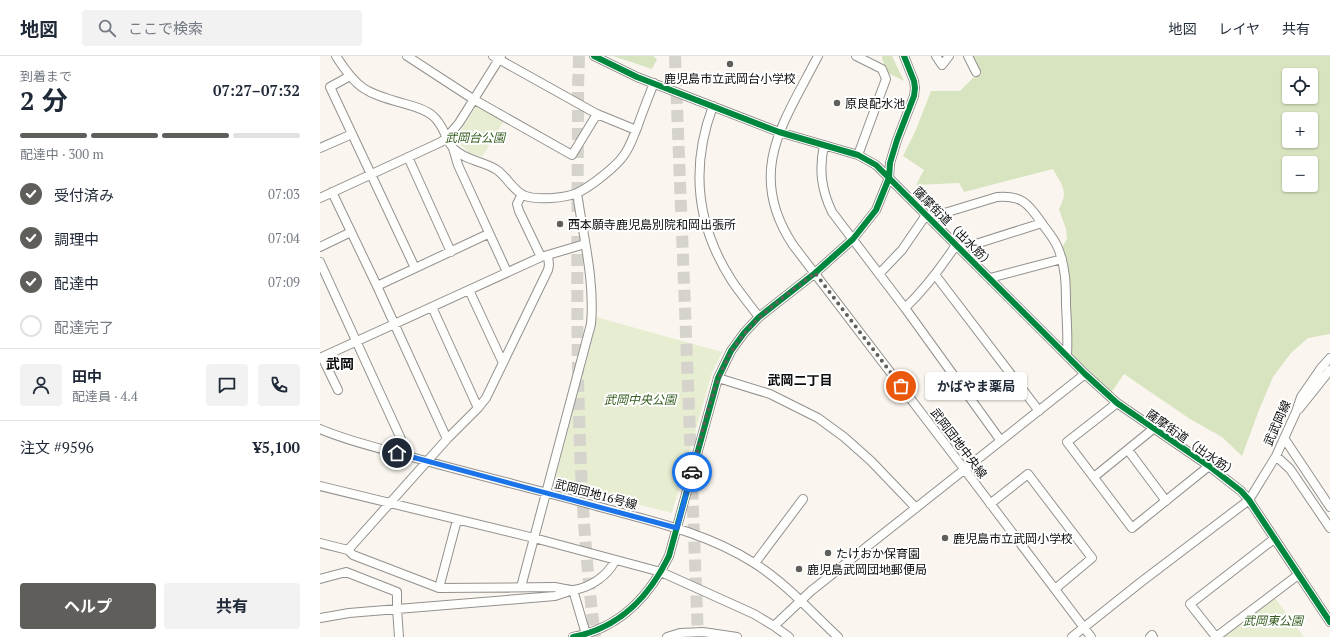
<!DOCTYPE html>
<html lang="ja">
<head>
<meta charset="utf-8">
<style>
  body { margin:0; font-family:"PT Serif","Noto Sans JP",serif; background:#f2f2f3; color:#1f2937; height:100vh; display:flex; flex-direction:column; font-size:15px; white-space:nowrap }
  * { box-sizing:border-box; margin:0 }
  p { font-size:13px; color:#747a83 }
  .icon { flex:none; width:22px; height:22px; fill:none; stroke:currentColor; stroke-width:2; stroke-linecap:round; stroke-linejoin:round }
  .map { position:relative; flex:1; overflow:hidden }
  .drawer { display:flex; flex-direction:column; background:#fff; width:320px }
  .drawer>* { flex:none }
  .tools { position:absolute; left:962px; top:12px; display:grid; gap:8px }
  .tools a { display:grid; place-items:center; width:36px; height:36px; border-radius:4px; background:#fff; box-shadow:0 1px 3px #0004; font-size:20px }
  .pin { position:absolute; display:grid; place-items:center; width:34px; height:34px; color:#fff; margin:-17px; border:2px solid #fff; border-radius:50%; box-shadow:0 1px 4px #0007 }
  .courier { position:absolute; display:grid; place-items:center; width:40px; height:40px; margin:-20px; border:3px solid #1a73e8; border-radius:50%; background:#fff; color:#222; box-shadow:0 1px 5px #0007 }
  .bubble { position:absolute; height:28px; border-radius:4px; background:#fff; box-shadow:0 1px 3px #0004; font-size:13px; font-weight:700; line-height:28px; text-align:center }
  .head em { font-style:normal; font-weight:700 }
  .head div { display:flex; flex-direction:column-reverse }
  .head { display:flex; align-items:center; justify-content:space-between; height:68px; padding:0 20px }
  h1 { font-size:26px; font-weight:700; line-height:30px }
  .bar { display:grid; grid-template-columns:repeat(4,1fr); gap:6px 4px; align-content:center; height:48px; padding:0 20px }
  .bar i { height:5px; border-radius:3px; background:#e0e1e3 }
  .bar .active { background:#5f5e5b }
  .bar p { grid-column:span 4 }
  .line { display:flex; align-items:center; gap:10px; padding:0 20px; border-top:1px solid #e0e1e3 }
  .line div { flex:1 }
  .round { display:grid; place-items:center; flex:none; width:42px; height:42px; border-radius:4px; background:#f2f2f3 }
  ol { padding:0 20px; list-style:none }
  li { display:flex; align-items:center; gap:12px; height:44px }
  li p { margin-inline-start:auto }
  li .icon { padding:4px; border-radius:50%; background:#5f5e5b; color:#fff; stroke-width:4 }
  li:last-child { color:#747a83 }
  li i { width:22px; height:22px; border:2px solid #e0e1e3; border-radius:50% }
  .cta { display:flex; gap:8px; margin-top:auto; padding:8px 20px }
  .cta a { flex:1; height:46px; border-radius:4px; background:#5f5e5b; color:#fff; font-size:16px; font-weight:700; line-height:46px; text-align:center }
  .cta a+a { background:#f2f2f3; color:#1f2937 }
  header { display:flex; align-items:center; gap:24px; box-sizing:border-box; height:56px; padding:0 20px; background:#fff; border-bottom:1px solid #e0e1e3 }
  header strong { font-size:19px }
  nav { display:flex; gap:22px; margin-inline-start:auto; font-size:14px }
  .search { width:280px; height:36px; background:#f2f2f3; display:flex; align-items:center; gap:10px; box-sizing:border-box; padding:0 14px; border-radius:4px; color:#747a83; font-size:15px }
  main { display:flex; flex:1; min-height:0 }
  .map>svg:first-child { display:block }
  .green { fill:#e7edd1 }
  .forest { fill:#d8e4bf; fill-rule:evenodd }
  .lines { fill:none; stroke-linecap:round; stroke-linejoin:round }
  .highway-tunnel { stroke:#d6d3cd; stroke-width:12; stroke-dasharray:12 6; stroke-linecap:butt }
  .minor-casing { stroke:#93918e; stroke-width:10 }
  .minor { stroke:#fefefd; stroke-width:8 }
  .cycleway-casing { stroke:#fff; stroke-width:8 }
  .cycleway { stroke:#00873e; stroke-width:6 }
  .done { stroke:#5f5e5b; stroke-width:4; stroke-dasharray:0 7.2 }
  .route { stroke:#1a73e8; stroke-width:5 }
  .poi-dot { fill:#5f5e5b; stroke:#fff; stroke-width:1.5 }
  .labels { text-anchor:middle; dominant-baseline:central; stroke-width:4; stroke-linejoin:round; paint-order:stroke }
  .poi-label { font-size:12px; fill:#0c0c0c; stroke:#fff; text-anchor:start }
  .park-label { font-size:12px; font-style:italic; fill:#375e21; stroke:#fff }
  .street-label { font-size:12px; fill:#0c0c0c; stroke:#fff }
  .neighbourhood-label { font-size:13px; font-weight:bold; fill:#0c0c0c; stroke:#fff }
  .quarter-label { font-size:14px; font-weight:bold; fill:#0c0c0c; stroke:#fff }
</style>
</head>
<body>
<header>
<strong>地図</strong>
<div class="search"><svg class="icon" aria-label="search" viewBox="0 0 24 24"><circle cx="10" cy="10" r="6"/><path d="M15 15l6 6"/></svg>ここで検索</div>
<nav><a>地図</a><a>レイヤ</a><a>共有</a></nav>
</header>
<main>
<section class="drawer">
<div class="head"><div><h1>2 分</h1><p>到着まで</p></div><em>07:27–07:32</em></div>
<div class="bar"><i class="active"></i><i class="active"></i><i class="active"></i><i></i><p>配達中 · 300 m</p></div>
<ol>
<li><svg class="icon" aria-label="check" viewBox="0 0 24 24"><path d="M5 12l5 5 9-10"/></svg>受付済み<p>07:03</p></li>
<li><svg class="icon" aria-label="check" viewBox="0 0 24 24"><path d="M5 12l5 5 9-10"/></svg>調理中<p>07:04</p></li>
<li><svg class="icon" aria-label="check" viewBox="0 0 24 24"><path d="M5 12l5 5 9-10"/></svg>配達中<p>07:09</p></li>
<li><i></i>配達完了</li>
</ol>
<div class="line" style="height:72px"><a class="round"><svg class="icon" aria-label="person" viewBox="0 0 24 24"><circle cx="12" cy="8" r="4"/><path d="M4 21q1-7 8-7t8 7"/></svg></a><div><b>田中</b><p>配達員 · 4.4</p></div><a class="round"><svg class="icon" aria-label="chat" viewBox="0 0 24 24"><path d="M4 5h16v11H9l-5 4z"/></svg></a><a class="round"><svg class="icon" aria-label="phone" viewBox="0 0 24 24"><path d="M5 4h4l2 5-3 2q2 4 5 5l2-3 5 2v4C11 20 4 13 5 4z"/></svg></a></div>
<div class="line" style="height:52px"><div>注文 #9596</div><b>¥5,100</b></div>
<div class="cta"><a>ヘルプ</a><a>共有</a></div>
</section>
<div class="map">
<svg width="1010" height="581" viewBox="0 0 1010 581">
  <rect width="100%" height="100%" fill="#faf6ef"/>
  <path class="green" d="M156,51H160L184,65L162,101L150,97L137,86L138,79Z
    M276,261L402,296L392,317L352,457L234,427L274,276Z
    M955,542L984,581H904Z"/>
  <path class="forest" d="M293,0H333L337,3L332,13Z
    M562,0H572L584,25L568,17L562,3Z
    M650,0H1010V278L988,282L971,297L953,321L939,354L922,400L902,381L870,363L804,318L791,337L749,298L741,193L747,183L746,173L739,153C749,134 742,130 733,113L644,136L639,127L596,129L604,114L583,100L595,76L611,35H640L658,17ZM969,19H991V41H969ZM969,63H991V85H969ZM969,107H991V129H969Z"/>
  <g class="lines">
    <path class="highway-tunnel" d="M259,0L258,32C258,215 252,399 275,581
      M355,0L378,581"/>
    <g class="minor-casing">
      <path id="minor" d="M16,0C37,33 46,37 82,47C93,50 105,53 113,60C124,69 126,85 134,93C146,105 164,105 177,114C187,121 192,133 203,139C216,145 245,142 257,137C270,131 296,111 304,99C310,91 313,81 317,72C322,57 328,42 334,27
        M87,0L153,43L252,99L277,58
        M173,0L277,58L316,74
        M274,0L317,21L459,76L538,99L556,109L765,318L797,347L889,410L921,435L929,444L1010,566
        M498,0C464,66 425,116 473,189L645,414L771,581
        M536,0L562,13L566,23L538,99
        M616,0L622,9L629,0
        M648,0L656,16
        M30,20L10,31L95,212
        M393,50C370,111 376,169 412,225C420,237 430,249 439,261
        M504,89C499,113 501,133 512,156L585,252L681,385
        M0,92L32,78
        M133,92L138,109L187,216
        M88,101L131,196
        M12,136L57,230L127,383
        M202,138L197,148L199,155L221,201
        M0,142L121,86L127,81L139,67L181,0
        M608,162L677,141C701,139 708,147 721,166C727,175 734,182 738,192C746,212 746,229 746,250C747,266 748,282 747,299
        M0,191L31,176
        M640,193L722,167
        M0,206L81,383L77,397
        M559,218L582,194L606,159
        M616,220L719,355
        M670,222L742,203
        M57,230L168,178
        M149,234L183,307
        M112,251L158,352
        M585,252C606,232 620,213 636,189
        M2,301L18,334
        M0,302L221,201L265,188
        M398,322L450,338L498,362L524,381L551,405L596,452
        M797,347L747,386L812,472L889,410
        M979,353L1010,314
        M0,373C30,386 63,393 95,402C160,420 226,436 291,454C340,467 390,479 434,507C466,527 491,556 518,581
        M964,382L1010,451
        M808,394L846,445
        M956,400L970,413L1010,472
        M774,421L833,373
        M0,430L214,482L341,516L434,558L454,570L469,581
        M670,448L708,418L772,502L735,533
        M954,483L870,548L896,581L978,519
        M0,487L28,494L33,499L119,532L235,531C241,532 249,534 254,534C271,531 287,520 295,505
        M28,494L127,383L158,352L166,342L228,214L229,209L228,199
        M435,507L483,443
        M0,523L26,516L77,536V553L79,581
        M201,531L271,268C275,225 263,179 257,137
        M119,532L137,464
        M0,562L29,557L235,540L253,534L266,578
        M454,570L491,535L765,318
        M253,581C300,572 329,541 349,500L398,322L411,295L424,277L439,261L495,217L533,183L556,154L569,122L570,107L577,84L594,40L595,32L594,25L584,0
        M347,581L360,577L383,576L417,581
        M752,581L821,526L929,444L940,426L956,400L976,356L981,341L1001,312L1010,302
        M830,581L832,579L833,581"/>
    </g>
    <use href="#minor" class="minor"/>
    <g class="cycleway-casing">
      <path id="cycleway" d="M274,0L317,21L459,76L538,99L556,109L765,318L797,347L889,410L921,435L929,444L1010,566
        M253,581C300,572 329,541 349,500L398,322L411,295L424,277L439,261L495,217L533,183L556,154L569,122L570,107L577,84L594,40L595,32L594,25L584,0"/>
    </g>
    <use href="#cycleway" class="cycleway"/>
  </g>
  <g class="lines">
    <path class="done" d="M372,416C384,372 394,312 425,277C444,254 471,236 495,217L581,330"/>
    <path class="route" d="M77,397L357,472L372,416"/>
  </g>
  <g class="poi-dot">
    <circle cx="410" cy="8" r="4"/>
    <circle cx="517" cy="47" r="4"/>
    <circle cx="240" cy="168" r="4"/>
    <circle cx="625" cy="482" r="4"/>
    <circle cx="508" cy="497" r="4"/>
    <circle cx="479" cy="513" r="4"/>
  </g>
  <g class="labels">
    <g class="poi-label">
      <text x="410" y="22" text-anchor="middle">鹿児島市立武岡台小学校</text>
      <text x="525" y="47">原良配水池</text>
      <text x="248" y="168">西本願寺鹿児島別院和岡出張所</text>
      <text x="633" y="482">鹿児島市立武岡小学校</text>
      <text x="516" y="497">たけおか保育園</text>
      <text x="487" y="513">鹿児島武岡団地郵便局</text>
    </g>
    <g class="park-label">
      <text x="155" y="81">武岡台公園</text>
      <text x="320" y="343">武岡中央公園</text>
      <text x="953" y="564">武岡東公園</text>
    </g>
    <g class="street-label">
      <text transform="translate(634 171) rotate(45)">薩摩街道（出水筋）</text>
      <text transform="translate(957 367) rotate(-66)">武武岡線</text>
      <text transform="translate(639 387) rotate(53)">武岡団地中央線</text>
      <text transform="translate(872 387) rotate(35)">薩摩街道（出水筋）</text>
      <text transform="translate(276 438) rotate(15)">武岡団地16号線</text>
    </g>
    <g class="neighbourhood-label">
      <text x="480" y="324">武岡二丁目</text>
    </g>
    <g class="quarter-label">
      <text x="20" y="307">武岡</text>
    </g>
  </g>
</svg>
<div class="tools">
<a><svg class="icon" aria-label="locate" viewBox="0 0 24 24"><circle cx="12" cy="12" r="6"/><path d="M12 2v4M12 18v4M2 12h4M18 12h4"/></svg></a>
<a>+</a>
<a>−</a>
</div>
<div class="pin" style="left:581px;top:330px;background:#ea580c"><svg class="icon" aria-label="bag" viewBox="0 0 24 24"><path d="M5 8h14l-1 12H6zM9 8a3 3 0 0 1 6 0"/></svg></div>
<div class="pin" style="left:77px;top:397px;background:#1f2937"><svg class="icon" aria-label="home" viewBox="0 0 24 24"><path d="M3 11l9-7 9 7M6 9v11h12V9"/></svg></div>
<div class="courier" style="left:372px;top:416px"><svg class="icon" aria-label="car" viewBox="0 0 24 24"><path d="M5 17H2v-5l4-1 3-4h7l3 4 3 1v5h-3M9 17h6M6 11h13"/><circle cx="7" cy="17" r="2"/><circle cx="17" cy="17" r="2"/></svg></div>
<div class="bubble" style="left:605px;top:316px;width:102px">かばやま薬局</div>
</div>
</main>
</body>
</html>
